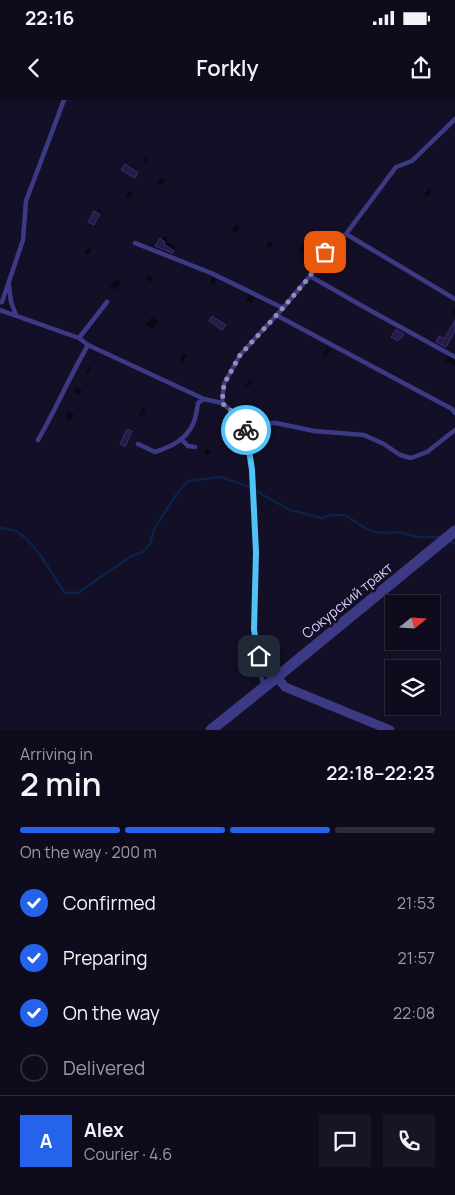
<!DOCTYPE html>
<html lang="en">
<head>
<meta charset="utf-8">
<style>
  body { margin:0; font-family:Manrope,sans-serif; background:#171425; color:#f1f3f6; height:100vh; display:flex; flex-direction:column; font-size:19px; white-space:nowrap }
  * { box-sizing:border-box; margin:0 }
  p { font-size:16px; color:#9b9ba3 }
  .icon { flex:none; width:28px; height:28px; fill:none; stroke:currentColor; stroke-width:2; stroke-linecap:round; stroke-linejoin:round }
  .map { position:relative; height:630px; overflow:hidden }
  .details { display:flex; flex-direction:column; background:#0e0b1c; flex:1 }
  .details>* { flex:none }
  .needle { width:32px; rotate:72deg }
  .controls { position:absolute; left:385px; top:495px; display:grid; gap:10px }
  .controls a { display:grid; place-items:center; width:55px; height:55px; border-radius:0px; background:#0e0b1c; box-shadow:0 1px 4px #0004,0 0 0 1px #2e2b3b; font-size:25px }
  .pin { position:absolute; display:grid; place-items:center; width:42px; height:42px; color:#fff; margin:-21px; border-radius:10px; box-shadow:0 2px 8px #0006 }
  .courier { position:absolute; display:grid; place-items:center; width:50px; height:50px; margin:-25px; border:4px solid #4fc3f7; border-radius:50%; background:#fff; color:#222; box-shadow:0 1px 6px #0007 }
  .head em { font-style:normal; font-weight:600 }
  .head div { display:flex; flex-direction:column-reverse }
  .head { display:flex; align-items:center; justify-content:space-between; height:85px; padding:0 20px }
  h1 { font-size:32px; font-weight:600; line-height:38px }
  .bar { display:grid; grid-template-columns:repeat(4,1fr); gap:8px 5px; align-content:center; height:60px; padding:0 20px }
  .bar i { height:6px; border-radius:4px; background:#2e2b3b }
  .bar .on { background:#2563eb }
  .bar p { grid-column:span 4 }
  .line { display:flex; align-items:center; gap:12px; padding:0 20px; border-top:1px solid #2e2b3b }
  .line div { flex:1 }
  .round { display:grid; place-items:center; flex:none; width:52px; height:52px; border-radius:0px; background:#171425 }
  ol { padding:0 20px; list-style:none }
  li { display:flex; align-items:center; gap:15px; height:55px }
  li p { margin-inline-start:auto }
  li .icon { padding:5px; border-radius:50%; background:#2563eb; color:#fff; stroke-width:4 }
  li:last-child { color:#9b9ba3 }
  li i { width:28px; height:28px; border:2px solid #2e2b3b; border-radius:50% }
  .status { display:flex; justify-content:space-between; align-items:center; height:35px; padding:0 25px; background:#0e0b1c; direction:ltr }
  .status svg { height:14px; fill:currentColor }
  header { display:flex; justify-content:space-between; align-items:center; height:65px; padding:0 20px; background:#0e0b1c; font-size:22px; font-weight:600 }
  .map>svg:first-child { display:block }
  .shadow { fill:#0007 }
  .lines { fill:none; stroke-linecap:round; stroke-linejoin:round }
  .stream { stroke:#0c2248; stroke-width:2.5 }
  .building { fill:#241b47; stroke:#3b2d73 }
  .service { stroke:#3d3a85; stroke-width:4.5 }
  .minor { stroke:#3d3a85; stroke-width:9 }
  .tertiary { stroke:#3d3a85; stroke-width:11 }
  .done { stroke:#948fb3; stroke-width:5; stroke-dasharray:0 9 }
  .route { stroke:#4fc3f7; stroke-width:6 }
  .labels { text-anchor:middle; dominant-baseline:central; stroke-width:5; stroke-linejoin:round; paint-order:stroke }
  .street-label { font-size:14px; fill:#d9d4ff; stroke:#130f26 }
</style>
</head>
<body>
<div class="status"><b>22:16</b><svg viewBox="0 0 49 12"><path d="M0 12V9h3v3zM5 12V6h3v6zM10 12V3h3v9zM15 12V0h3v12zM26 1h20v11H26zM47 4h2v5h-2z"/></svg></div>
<header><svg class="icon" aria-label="back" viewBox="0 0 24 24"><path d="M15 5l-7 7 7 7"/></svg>Forkly<svg class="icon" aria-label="share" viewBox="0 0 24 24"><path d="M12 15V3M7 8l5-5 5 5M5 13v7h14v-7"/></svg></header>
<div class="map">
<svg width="455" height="630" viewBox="0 0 455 630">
  <rect width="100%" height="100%" fill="#130f26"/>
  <path class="shadow" d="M146,57L149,58L146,64L142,62Z
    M127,64L138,70L135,75L126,65Z
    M161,77L166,80L162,85L157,82Z
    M429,88L432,90L428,96L424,94Z
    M129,91L133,93L130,99L126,97Z
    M98,109L102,111L97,121L94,124L95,112Z
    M236,125L240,127L236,133L232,130Z
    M164,136L167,139L166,141L176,147L172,152L157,145Z
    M269,141L273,143L270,148L266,146Z
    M303,145L307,147L303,154L299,151Z
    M88,148L92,150L88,155L84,153Z
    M147,175L153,178L151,182L145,179Z
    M213,178L216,180L213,185L210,183Z
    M116,179L122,182L116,190L110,187Z
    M250,193L257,196L251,204L245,200Z
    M455,207V215L454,216L451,213Z
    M153,216L159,221L152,229L146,224Z
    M214,216L226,224L223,228L211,220Z
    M400,227L406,231L398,239L397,230Z
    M327,248L331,251L325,258L322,255Z
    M184,253L187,256L182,263L179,260Z
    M448,256L455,260V266L445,261Z
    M88,266L92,268L88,274L85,273Z
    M250,279L253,281L248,287L245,285Z
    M76,287L82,290L79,295L73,292Z
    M143,308L146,309L142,316L139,315Z
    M68,312L74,314L70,321L65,318Z
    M208,349L211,353L206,356L204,352Z"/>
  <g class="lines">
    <path class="stream" d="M0,428C6,429 14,430 19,433C39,447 51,474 65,493H78L131,456L143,452L150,444L154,429L176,395L188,381L221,377L247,386L290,410L322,418L331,415H345L365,428L371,431L382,433L398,432L419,437H442
      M449,440L455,444"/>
  </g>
  <path class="building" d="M125,64L138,72L135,78L121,70Z
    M94,111L100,114L94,125L88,122Z
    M160,138L165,142L164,144L174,151L172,153L155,146Z
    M212,216L226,225L222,230L209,221Z
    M455,220V231L446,247L436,242L439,236L444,239Z
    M396,229L404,234L402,238L400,237L398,241L391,237Z
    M127,329L132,331L125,347L120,344Z"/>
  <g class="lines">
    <path class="service" d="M346,134L455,199
      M135,143L211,173L283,208
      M310,176L364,207L455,257
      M9,185L11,202L16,215
      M0,202H2L23,140L26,101L64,0
      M0,210L79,238L88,245L204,299L222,303L246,323L252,370L256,452L254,530L259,557L261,576L264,585
      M276,215L452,309L455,313
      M79,238L107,202
      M222,303L224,284L240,255L283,208L310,176L332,141L346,134L396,67L412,61L455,19
      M246,323H276L314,331L364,335L384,344L400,355L411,358L427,352L455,330
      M38,340C56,309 70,276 88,245
      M182,340L188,346L195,347
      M138,344L155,352C170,347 186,340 193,324C196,318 197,310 198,303L204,299"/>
    <path class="minor" d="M277,577L285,587L390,630"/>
    <path class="tertiary" d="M211,630L277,577L455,431"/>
  </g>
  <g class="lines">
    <path class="done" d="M246,330V323L222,303L224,284L240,255L283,208L310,176L325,152"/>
    <path class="route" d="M246,330L252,370L256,452L254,530L259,556"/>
  </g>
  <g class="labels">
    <g class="street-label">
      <text transform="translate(347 500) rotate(-39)">Сокурский тракт</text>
    </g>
  </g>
</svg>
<div class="controls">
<a><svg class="needle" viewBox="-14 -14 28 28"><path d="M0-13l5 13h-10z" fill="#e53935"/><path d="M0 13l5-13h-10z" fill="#9b9ba3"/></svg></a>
<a><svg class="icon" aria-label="layers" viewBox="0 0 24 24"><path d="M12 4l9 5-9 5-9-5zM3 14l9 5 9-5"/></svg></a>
</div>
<div class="pin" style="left:325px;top:152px;background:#ea580c"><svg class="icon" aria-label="bag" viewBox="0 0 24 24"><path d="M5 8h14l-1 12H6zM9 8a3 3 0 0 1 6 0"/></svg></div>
<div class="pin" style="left:259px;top:556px;background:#1f2937"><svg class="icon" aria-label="home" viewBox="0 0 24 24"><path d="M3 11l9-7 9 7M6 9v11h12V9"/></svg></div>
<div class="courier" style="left:246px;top:330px"><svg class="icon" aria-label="bike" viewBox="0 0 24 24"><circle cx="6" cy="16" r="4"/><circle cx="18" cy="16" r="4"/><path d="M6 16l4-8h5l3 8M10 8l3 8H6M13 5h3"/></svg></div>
</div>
<section class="details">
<div class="head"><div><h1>2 min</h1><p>Arriving in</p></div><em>22:18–22:23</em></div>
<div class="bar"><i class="on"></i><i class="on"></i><i class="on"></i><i></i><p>On the way · 200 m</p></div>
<ol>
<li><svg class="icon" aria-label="check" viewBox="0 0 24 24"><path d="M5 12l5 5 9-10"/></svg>Confirmed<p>21:53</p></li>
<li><svg class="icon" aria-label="check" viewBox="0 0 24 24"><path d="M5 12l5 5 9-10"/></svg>Preparing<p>21:57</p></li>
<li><svg class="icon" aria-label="check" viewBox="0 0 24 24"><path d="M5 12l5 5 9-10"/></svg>On the way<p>22:08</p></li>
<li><i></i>Delivered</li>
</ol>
<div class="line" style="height:90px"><b class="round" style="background:#2563eb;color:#fff">A</b><div><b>Alex</b><p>Courier · 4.6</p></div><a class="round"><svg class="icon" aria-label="chat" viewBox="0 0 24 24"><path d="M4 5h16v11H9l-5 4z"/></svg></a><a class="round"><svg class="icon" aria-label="phone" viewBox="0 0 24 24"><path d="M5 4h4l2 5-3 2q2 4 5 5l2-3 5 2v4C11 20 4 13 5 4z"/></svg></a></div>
</section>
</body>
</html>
